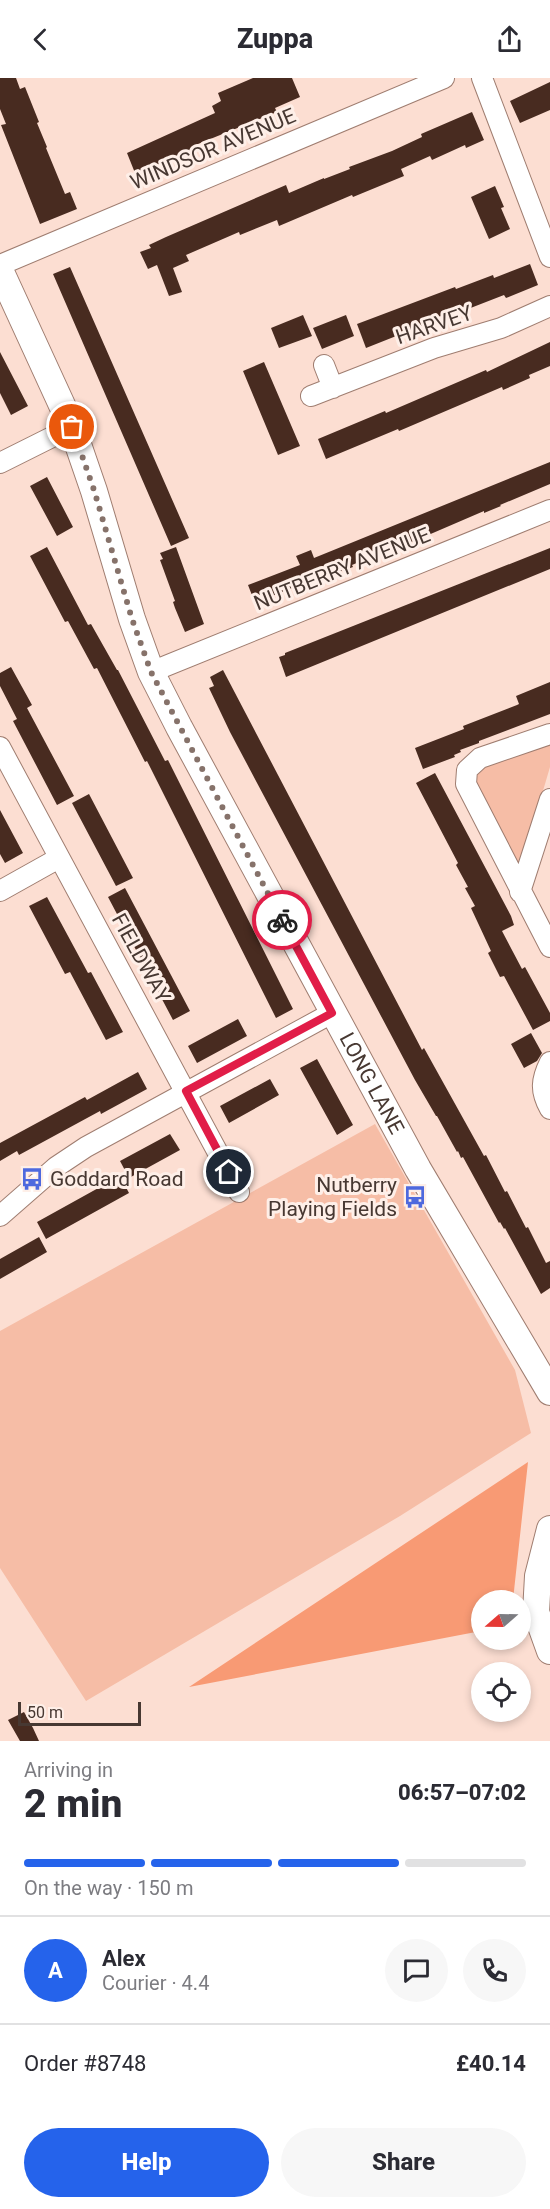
<!DOCTYPE html>
<html lang="en">
<head>
<meta charset="utf-8">
<style>
  body { margin:0; font-family:Roboto,sans-serif; background:#f7f7f7; color:#2b2b33; height:100vh; display:flex; flex-direction:column; font-size:22px; white-space:nowrap }
  * { box-sizing:border-box; margin:0 }
  p { font-size:20px; color:#7c7c81 }
  .icon { flex:none; width:33px; height:33px; fill:none; stroke:currentColor; stroke-width:2; stroke-linecap:round; stroke-linejoin:round }
  .map { position:relative; height:1663px; overflow:hidden }
  .panel { display:flex; flex-direction:column; background:#fff; flex:1 }
  .panel>* { flex:none }
  .needle { width:39px; rotate:250deg }
  .tools { position:absolute; left:471px; top:1512px; display:grid; gap:12px }
  .tools a { display:grid; place-items:center; width:60px; height:60px; border-radius:50%; background:#fff; box-shadow:0 3px 9px #0003; font-size:30px }
  .scale { position:absolute; left:18px; bottom:15px; width:123px; box-sizing:border-box; padding-left:6px; border:3px solid #473832; border-top:0; font-size:16px; line-height:21px; white-space:nowrap; color:#473832; -webkit-text-stroke:4px #feefe8; paint-order:stroke }
  .pin { position:absolute; display:grid; place-items:center; width:51px; height:51px; color:#fff; margin:-26px; border:3px solid #fff; border-radius:50%; box-shadow:0 2px 6px #0007 }
  .courier { position:absolute; display:grid; place-items:center; width:60px; height:60px; margin:-30px; border:4px solid #e11d48; border-radius:50%; background:#fff; color:#222; box-shadow:0 2px 8px #0007 }
  .summary em { font-style:normal; font-weight:800 }
  .summary div { display:flex; flex-direction:column-reverse }
  .summary { display:flex; align-items:center; justify-content:space-between; height:102px; padding:0 24px }
  h1 { font-size:39px; font-weight:800; line-height:45px }
  .bar { display:grid; grid-template-columns:repeat(4,1fr); gap:9px 6px; align-content:center; height:72px; padding:0 24px }
  .bar i { height:8px; border-radius:4px; background:#e1e1e2 }
  .bar .current { background:#2563eb }
  .bar p { grid-column:span 4 }
  .line { display:flex; align-items:center; gap:15px; padding:0 24px; border-top:2px solid #e1e1e2 }
  .line div { flex:1 }
  .round { display:grid; place-items:center; flex:none; width:63px; height:63px; border-radius:32px; background:#f7f7f7 }
  .action { display:flex; gap:12px; margin-top:auto; padding:12px 24px }
  .action a { flex:1; height:69px; border-radius:36px; background:#2563eb; color:#fff; font-size:24px; font-weight:800; line-height:69px; text-align:center }
  .action a+a { background:#f7f7f7; color:#2b2b33 }
  header { display:flex; justify-content:space-between; align-items:center; height:78px; padding:0 24px; background:#fff; font-size:27px; font-weight:800 }
  .map>svg:first-child { display:block }
  .green { fill:#f6bda6 }
  .forest { fill:#f89a74 }
  .building { fill:#482b20 }
  .lines { fill:none; stroke-linecap:round; stroke-linejoin:round }
  .minor-casing { stroke:#9f7d70; stroke-width:22 }
  .tertiary-casing { stroke:#9f7d70; stroke-width:28 }
  .minor { stroke:#fff; stroke-width:20 }
  .tertiary { stroke:#fff; stroke-width:26 }
  .done { stroke:#86726a; stroke-width:6; stroke-dasharray:0 10.8 }
  .route { stroke:#e11d48; stroke-width:8 }
  .labels { text-anchor:middle; dominant-baseline:central; stroke-width:6; stroke-linejoin:round; paint-order:stroke }
  .street-label { font-size:21px; fill:#473832; stroke:#feefe8 }
  .poi-label { font-size:21px; fill:#473832; stroke:#feefe8; text-anchor:start }
</style>
</head>
<body>
<header><svg class="icon" aria-label="back" viewBox="0 0 24 24"><path d="M15 5l-7 7 7 7"/></svg>Zuppa<svg class="icon" aria-label="share" viewBox="0 0 24 24"><path d="M12 15V3M7 8l5-5 5 5M5 13v7h14v-7"/></svg></header>
<div class="map">
<svg width="550" height="1663" viewBox="0 0 550 1663">
  <rect width="100%" height="100%" fill="#fcded2"/>
  <path class="green" d="M550,662V689L522,784H510L470,700L475,690Z
    M375,1046L515,1292L531,1355L400,1438L86,1623L0,1490V1253Z"/>
  <path class="forest" d="M528,1384L513,1522H482L481,1553L189,1609Z"/>
  <path class="building" d="M0,0H16L20,11L25,9L39,44L37,45L47,69L46,70L65,116L70,114L77,131L40,146L1,47L6,46L0,31Z
    M253,0H292L300,19L275,30L277,34L193,68L194,71L150,90L135,95L127,75L215,35L212,28L221,23L218,15Z
    M550,4V32L520,45L510,23Z
    M472,34L484,62L466,70L465,67L432,82L430,78L401,91L404,98L353,119L352,117L279,148L277,142L240,157L239,154L186,177L189,183L173,190L182,214L169,218L157,187L148,191L140,174L151,170L149,167L166,159L286,107L289,115L324,100V101L350,91L349,89L392,73L422,59L421,56Z
    M495,108L504,129L501,130L510,151L489,161L471,119Z
    M530,186L538,207L506,220L504,217L468,231V228L449,235L428,243L429,245L366,270L357,246L455,209L456,211L493,197L494,200Z
    M70,189L189,460L171,468L53,196Z
    M303,237L312,258L279,270L271,250Z
    M346,237L354,258L322,271L313,250Z
    M550,264V288L529,297L530,300L503,312L502,309L399,353L398,351L326,381L318,361L385,333L386,335L486,292L487,294Z
    M0,274L28,328L11,337L0,315Z
    M264,284L300,368L278,377L243,293Z
    M550,384V406L500,427L501,428L484,435V433L419,461L359,484L352,487L353,489L336,495H329L255,525L248,507L300,487L296,478L311,472L314,480Z
    M47,399L73,449L57,458L30,408Z
    M47,469L88,547L91,546L117,592H118L165,683L168,682L293,931L276,940L147,683L145,684L97,590L94,591L68,543L65,544L30,478Z
    M176,469L204,546L185,554L175,530L173,524L175,523L160,482L163,481L160,475Z
    M550,470V491L286,599L279,579L285,577V575Z
    M11,589L32,627L27,630L74,718L57,727L13,643L17,641L0,608V595Z
    M223,592L422,972L424,970L484,1078L486,1077L505,1114L507,1113L526,1150L528,1149L546,1185L550,1183V1210L541,1216L505,1150L504,1151L500,1144L499,1145L463,1079L461,1080L458,1073L457,1074L437,1038H436L415,1002L230,654L209,610L214,608L210,599Z
    M550,604V636L479,663V665L460,672L461,674L454,677L455,679L423,691L415,670L464,651L463,648L517,627L519,626L516,618Z
    M435,695L511,838L514,847L502,853L522,891L525,889L550,935V943L533,952L504,898L500,899L488,875L491,873L471,830L475,828L465,810L468,809L456,787L458,785L416,705Z
    M89,716L133,800L116,808L72,725Z
    M0,732L23,775L5,785L0,776Z
    M125,810L190,933L173,942L108,819Z
    M47,819L88,895L91,894L123,954L106,962L70,894L65,896L29,828Z
    M238,941L247,958L197,985L188,968Z
    M531,955L542,975L537,983L524,990L511,966Z
    M317,981L353,1047L337,1057L300,990Z
    M138,994L147,1011L101,1036L100,1033L19,1077L17,1073L0,1083V1065L85,1019L87,1022Z
    M270,1001L279,1017L229,1045L220,1028Z
    M170,1056L180,1072L129,1100L120,1083Z
    M120,1098L129,1115L46,1161L37,1144Z
    M39,1159L47,1174L0,1201V1181Z
    M24,1634L33,1650L39,1663H20L8,1642Z"/>
  <g class="lines">
    <g class="minor-casing">
      <path id="minor" d="M482,0L550,179
        M0,187L444,0
        M324,287L333,310
        M311,318L434,270L501,250L550,228
        M0,385L72,349
        M151,594L550,432
        M550,656L480,680L467,692L466,706L550,869
        M0,669L239,1114
        M0,813L59,780
        M520,814L550,721
        M550,984C541,1002 540,1013 550,1031
        M0,1138L56,1089L86,1069L332,935"/>
    </g>
    <g class="tertiary-casing">
      <g id="tertiary">
        <path id="s1" d="M0,192L72,349L94,413L132,541L151,594L179,649L418,1091L550,1314"/>
        <path d="M550,1451L538,1498L536,1534L550,1573"/>
      </g>
    </g>
    <use href="#minor" class="minor"/>
    <use href="#tertiary" class="tertiary"/>
  </g>
  <g class="lines">
    <path class="done" d="M72,349L94,412L132,541L151,594L282,842"/>
    <path class="route" d="M229,1094L186,1013L332,935L282,842"/>
  </g>
  <defs>
    <g id="bus-bare" transform="scale(1.8)"><path d="M-5-6H5V4H4V6H2V4H-2V6H-4V4H-5ZM-3.5-4V0h7V-4ZM-3.5 1.2v1.5H-2V1.2ZM2 1.2v1.5H3.5V1.2Z" fill="#4e69de" stroke="#feefe8" stroke-width="2.5" paint-order="stroke"/></g>
  </defs>
  <g fill-rule="evenodd">
    <use href="#bus-bare" x="32" y="1101"/>
    <use href="#bus-bare" x="415" y="1119"/>
  </g>
  <g class="labels">
    <g class="street-label">
      <text transform="translate(213 71) rotate(-23)">WINDSOR AVENUE</text>
      <text transform="translate(434 247) rotate(-19)">HARVEY</text>
      <text transform="translate(342 491) rotate(-22)">NUTBERRY AVENUE</text>
      <text transform="translate(141 880) rotate(61)">FIELDWAY</text>
      <text stroke="none"><textPath href="#s1" startOffset="897">LONG LANE</textPath></text>
    </g>
    <g class="poi-label">
      <text x="50" y="1101">Goddard Road</text>
      <text x="397" y="1107" text-anchor="end">Nutberry<tspan x="397" dy="24">Playing Fields</tspan></text>
    </g>
  </g>
</svg>
<div class="tools">
<a><svg class="needle" viewBox="-14 -14 28 28"><path d="M0-13l5 13h-10z" fill="#e53935"/><path d="M0 13l5-13h-10z" fill="#7c7c81"/></svg></a>
<a><svg class="icon" aria-label="locate" viewBox="0 0 24 24"><circle cx="12" cy="12" r="6"/><path d="M12 2v4M12 18v4M2 12h4M18 12h4"/></svg></a>
</div>
<div class="scale">50 m</div>
<div class="pin" style="left:72px;top:349px;background:#ea580c"><svg class="icon" aria-label="bag" viewBox="0 0 24 24"><path d="M5 8h14l-1 12H6zM9 8a3 3 0 0 1 6 0"/></svg></div>
<div class="pin" style="left:229px;top:1094px;background:#1f2937"><svg class="icon" aria-label="home" viewBox="0 0 24 24"><path d="M3 11l9-7 9 7M6 9v11h12V9"/></svg></div>
<div class="courier" style="left:282px;top:842px"><svg class="icon" aria-label="bike" viewBox="0 0 24 24"><circle cx="6" cy="16" r="4"/><circle cx="18" cy="16" r="4"/><path d="M6 16l4-8h5l3 8M10 8l3 8H6M13 5h3"/></svg></div>
</div>
<section class="panel">
<div class="summary"><div><h1>2 min</h1><p>Arriving in</p></div><em>06:57–07:02</em></div>
<div class="bar"><i class="current"></i><i class="current"></i><i class="current"></i><i></i><p>On the way · 150 m</p></div>
<div class="line" style="height:108px"><b class="round" style="background:#2563eb;color:#fff">A</b><div><b>Alex</b><p>Courier · 4.4</p></div><a class="round"><svg class="icon" aria-label="chat" viewBox="0 0 24 24"><path d="M4 5h16v11H9l-5 4z"/></svg></a><a class="round"><svg class="icon" aria-label="phone" viewBox="0 0 24 24"><path d="M5 4h4l2 5-3 2q2 4 5 5l2-3 5 2v4C11 20 4 13 5 4z"/></svg></a></div>
<div class="line" style="height:78px"><div>Order #8748</div><b>£40.14</b></div>
<div class="action"><a>Help</a><a>Share</a></div>
</section>
</body>
</html>
